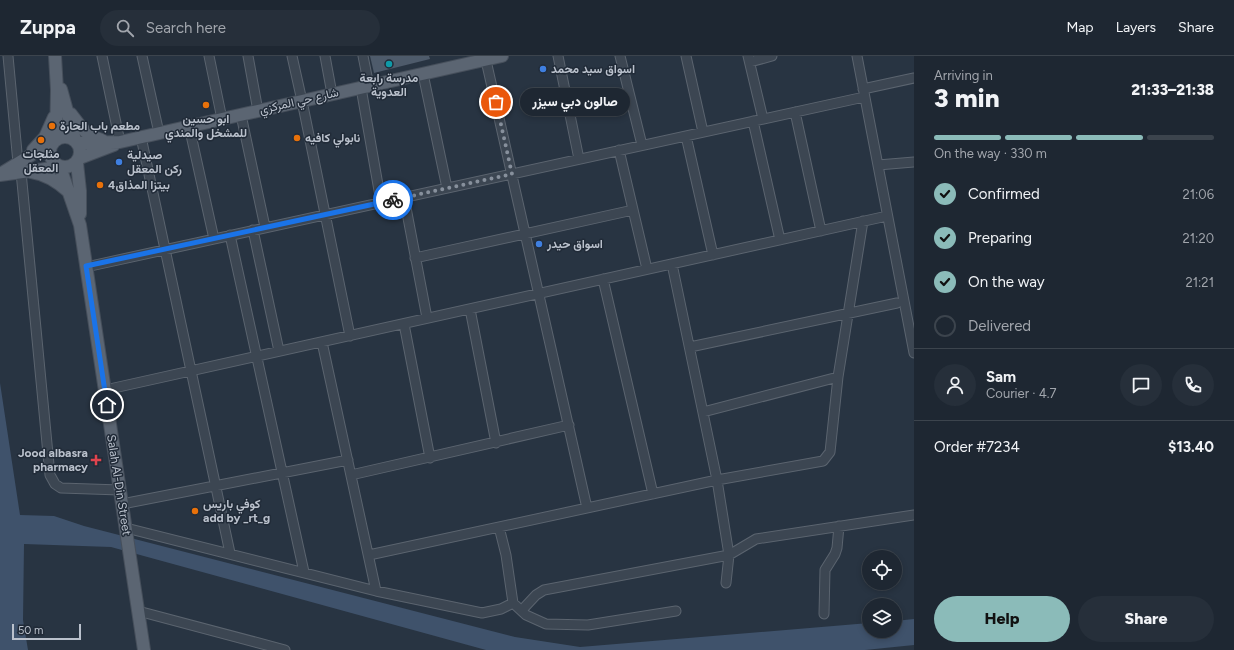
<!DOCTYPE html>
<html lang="en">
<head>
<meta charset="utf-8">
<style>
  body { margin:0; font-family:Figtree,Vazirmatn,sans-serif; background:#262f3a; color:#f1f3f6; height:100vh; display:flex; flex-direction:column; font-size:15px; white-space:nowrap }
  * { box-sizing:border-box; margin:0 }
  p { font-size:13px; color:#a1a5ac }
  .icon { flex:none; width:22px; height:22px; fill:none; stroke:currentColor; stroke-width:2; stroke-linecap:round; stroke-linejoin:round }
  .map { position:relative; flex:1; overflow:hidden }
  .sheet { display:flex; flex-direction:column; background:#1e2732; width:320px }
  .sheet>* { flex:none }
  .fabs { position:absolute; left:862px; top:494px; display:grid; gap:8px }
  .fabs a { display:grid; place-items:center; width:40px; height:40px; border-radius:50%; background:#1e2732; box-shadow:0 2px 6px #0003,0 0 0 1px #3c444d; font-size:20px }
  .scale { position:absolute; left:12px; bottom:10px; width:69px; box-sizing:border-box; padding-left:4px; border:2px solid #bac1cc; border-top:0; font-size:11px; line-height:14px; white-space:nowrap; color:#bac1cc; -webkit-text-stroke:3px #212b38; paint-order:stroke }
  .pin { position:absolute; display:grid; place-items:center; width:34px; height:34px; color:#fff; margin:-17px; border:2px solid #fff; border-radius:50%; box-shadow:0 1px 4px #0007 }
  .courier { position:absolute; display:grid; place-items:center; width:40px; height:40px; margin:-20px; border:3px solid #1a73e8; border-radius:50%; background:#fff; color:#222; box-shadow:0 1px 5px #0007 }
  .bubble { position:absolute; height:28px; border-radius:14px; background:#1e2732; box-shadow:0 2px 6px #0003,0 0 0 1px #3c444d; font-size:13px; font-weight:800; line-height:28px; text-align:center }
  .head em { font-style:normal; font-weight:800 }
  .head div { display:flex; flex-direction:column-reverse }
  .head { display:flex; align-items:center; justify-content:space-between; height:68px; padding:0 20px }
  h1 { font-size:26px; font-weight:800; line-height:30px }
  .bar { display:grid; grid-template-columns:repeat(4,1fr); gap:6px 4px; align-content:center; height:48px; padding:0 20px }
  .bar i { height:5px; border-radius:3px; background:#3c444d }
  .bar .on { background:#8bbbb9 }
  .bar p { grid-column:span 4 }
  .line { display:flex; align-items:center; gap:10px; padding:0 20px; border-top:1px solid #3c444d }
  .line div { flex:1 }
  .round { display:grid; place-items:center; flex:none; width:42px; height:42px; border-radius:21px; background:#262f3a }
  ol { padding:0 20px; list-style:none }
  li { display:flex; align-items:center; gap:12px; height:44px }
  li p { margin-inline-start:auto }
  li .icon { padding:4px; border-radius:50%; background:#8bbbb9; color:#111; stroke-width:4 }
  li:last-child { color:#a1a5ac }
  li i { width:22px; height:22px; border:2px solid #3c444d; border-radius:50% }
  .primary-button { display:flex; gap:8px; margin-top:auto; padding:8px 20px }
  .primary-button a { flex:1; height:46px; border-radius:24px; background:#8bbbb9; color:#111; font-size:16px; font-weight:800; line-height:46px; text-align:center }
  .primary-button a+a { background:#262f3a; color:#f1f3f6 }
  header { display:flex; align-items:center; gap:24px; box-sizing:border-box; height:56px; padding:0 20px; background:#1e2732; border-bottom:1px solid #3c444d }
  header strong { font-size:19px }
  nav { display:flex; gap:22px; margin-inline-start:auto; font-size:14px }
  .search { width:280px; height:36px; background:#262f3a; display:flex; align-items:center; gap:10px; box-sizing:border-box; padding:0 14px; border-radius:22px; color:#a1a5ac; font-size:15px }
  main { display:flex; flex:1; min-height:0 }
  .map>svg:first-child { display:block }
  .water { fill:#3f526b }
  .building { fill:#4e5b6b }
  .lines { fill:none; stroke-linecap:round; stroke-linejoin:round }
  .minor-casing { stroke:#5b646f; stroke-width:11 }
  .major-casing { stroke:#464f5b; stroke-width:14 }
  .minor { stroke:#3c4652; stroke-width:9 }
  .major { stroke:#5b6572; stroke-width:12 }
  .done { stroke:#87909c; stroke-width:4; stroke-dasharray:0 7.2 }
  .route { stroke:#1a73e8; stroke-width:5 }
  .culture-dot { fill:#0f9aa8; stroke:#212b38; stroke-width:1.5 }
  .shop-dot { fill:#3f7fe0; stroke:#212b38; stroke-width:1.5 }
  .food-dot { fill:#e8710a; stroke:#212b38; stroke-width:1.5 }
  .health-dot { fill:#e0444e; stroke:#212b38; stroke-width:1.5 }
  .labels { text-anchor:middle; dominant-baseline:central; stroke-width:3; stroke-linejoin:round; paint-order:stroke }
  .poi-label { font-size:12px; font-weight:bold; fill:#bac1cc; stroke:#212b38; text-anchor:start }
  .street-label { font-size:12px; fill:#bac1cc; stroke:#212b38 }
</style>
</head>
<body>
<header>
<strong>Zuppa</strong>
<div class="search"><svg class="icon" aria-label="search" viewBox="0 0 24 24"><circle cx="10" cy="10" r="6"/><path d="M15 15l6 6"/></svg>Search here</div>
<nav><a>Map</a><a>Layers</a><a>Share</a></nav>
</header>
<main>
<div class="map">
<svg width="914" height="594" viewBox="0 0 914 594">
  <rect width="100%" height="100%" fill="#283442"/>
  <path class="water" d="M0,327L20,459L54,460L84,470L515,581L580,591L869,567V575H895V565L914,563V589L865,594H486L111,491L24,488L23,564L28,594H0Z"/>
  <path class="building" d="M370,0H429L430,3L374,17Z"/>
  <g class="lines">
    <g class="minor-casing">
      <path id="minor" d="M8,0L18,107
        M102,0L120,86
        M142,0L159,77
        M209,0L222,63
        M248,0L258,55
        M292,0L302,45L350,280
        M325,0L332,38
        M363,0L369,30
        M485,0L587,452
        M558,0L579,103
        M620,0L642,89
        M686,0L703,76
        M748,0L763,63
        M857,0L914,297
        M750,6L772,0
        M423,18L447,132
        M361,32L381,146
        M863,33L914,22
        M795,56L821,175
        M241,59L265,171
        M753,65L780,184
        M189,70L214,183
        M686,80L713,199
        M141,81L230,497
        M619,94L647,213
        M878,109L914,106
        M21,116L50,419L55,428L61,432L120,434
        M404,141L427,262
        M253,174L279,295
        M230,179L304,516
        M415,202L633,154
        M672,208L717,424L729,499L726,527
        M86,211L864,41
        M603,223L653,438
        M470,253L496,387
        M404,268L430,402
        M322,286L376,535
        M690,291L897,247
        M105,334L887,160
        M703,356L838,321
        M351,419L569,369
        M122,448L348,404
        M499,471L506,499L513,547
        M126,472L376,535L482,557L501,553L513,547L526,559L546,568L588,569L676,555
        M369,499L717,424L823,405L830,396L838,321L863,165
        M522,554L536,539L544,534L729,499L756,483L914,459
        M138,555L285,594
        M824,558L825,514L835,498L837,492L839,470"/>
    </g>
    <g class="major-casing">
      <path id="major" d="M55,0L57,34L56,84
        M61,33L75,84
        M71,58C81,71 86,80 102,84
        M50 96a15 15 0 1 1 30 0a15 15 0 1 1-30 0Z
        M78,87L120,86L502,0
        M33,94L45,81L54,61
        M80,102L114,89
        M77,107L80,135V158
        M31,116C46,118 58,126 69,136
        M2,117L54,85
        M0,119L60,111L80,169L144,594"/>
    </g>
    <use href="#minor" class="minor"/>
    <use href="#major" class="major"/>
  </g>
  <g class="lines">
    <path class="done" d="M393,144L512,118L496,46"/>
    <path class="route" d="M107,349L86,210L393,144"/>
  </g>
  <circle class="culture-dot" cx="389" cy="8" r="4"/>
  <g class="shop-dot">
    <circle cx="543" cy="13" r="4"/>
    <circle cx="119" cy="106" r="4"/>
    <circle cx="539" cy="188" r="4"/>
  </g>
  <g class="food-dot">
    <circle cx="206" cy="49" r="4"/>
    <circle cx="52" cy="70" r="4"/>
    <circle cx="297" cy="82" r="4"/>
    <circle cx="41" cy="84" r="4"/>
    <circle cx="100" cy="129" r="4"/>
    <circle cx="195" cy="455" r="4"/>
  </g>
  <path class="health-dot" d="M94 398h4v4h4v4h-4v4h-4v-4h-4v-4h4z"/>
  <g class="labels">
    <g class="poi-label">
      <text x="551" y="13">اسواق سيد محمد</text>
      <text x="389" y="22" text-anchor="middle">مدرسة رابعة<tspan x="389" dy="14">العدوية</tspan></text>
      <text x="206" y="63" text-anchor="middle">ابو حسين<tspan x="206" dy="14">للمشخل والمندي</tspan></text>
      <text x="60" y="70">مطعم باب الحارة</text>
      <text x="305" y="82">نابولي كافيه</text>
      <text x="41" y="98" text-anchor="middle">مثلجات<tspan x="41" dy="14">المعقل</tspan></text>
      <text x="127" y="99">صيدلية<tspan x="127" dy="14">ركن المعقل</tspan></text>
      <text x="108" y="129">بيتزا المذاق4</text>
      <text x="547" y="188">اسواق حيدر</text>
      <text x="88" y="397" text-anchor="end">Jood albasra<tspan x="88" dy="14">pharmacy</tspan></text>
      <text x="203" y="448">كوفي باريس<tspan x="203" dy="14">add by _rt_g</tspan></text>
    </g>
    <g class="street-label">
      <text transform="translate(299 45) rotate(-13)">شارع حي المركزي</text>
      <text transform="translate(119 429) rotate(81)">Salah Al-Din Street</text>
    </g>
  </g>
</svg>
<div class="fabs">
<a><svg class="icon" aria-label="locate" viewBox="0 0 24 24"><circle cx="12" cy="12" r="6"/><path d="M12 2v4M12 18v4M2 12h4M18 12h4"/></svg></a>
<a><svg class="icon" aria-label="layers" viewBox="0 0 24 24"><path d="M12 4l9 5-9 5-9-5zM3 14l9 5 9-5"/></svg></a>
</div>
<div class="scale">50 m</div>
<div class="pin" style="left:496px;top:46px;background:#ea580c"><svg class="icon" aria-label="bag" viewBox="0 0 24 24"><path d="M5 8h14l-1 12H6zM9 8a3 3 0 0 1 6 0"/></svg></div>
<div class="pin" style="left:107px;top:349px;background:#1f2937"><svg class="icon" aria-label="home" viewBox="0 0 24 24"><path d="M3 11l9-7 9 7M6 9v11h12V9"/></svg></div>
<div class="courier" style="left:393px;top:144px"><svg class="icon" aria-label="bike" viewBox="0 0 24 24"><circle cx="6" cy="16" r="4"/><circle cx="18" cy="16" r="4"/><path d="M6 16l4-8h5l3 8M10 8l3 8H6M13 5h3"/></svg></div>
<div class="bubble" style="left:520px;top:32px;width:110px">صالون دبي سيزر</div>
</div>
<section class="sheet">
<div class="head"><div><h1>3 min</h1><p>Arriving in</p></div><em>21:33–21:38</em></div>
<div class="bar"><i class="on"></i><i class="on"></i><i class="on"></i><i></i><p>On the way · 330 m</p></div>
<ol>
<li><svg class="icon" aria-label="check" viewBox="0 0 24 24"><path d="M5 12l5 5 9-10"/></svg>Confirmed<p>21:06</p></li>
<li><svg class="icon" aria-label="check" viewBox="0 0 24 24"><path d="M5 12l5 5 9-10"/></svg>Preparing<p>21:20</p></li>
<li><svg class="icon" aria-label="check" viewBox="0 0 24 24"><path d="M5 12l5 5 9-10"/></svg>On the way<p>21:21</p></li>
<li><i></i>Delivered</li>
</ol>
<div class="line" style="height:72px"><a class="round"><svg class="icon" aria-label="person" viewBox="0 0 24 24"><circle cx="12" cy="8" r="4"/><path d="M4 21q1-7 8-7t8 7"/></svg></a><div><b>Sam</b><p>Courier · 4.7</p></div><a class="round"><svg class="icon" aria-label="chat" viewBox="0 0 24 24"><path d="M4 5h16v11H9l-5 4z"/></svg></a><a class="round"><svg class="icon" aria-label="phone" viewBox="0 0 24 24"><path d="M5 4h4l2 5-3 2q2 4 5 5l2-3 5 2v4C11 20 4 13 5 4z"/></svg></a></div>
<div class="line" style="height:52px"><div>Order #7234</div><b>$13.40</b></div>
<div class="primary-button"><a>Help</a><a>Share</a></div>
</section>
</main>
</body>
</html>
